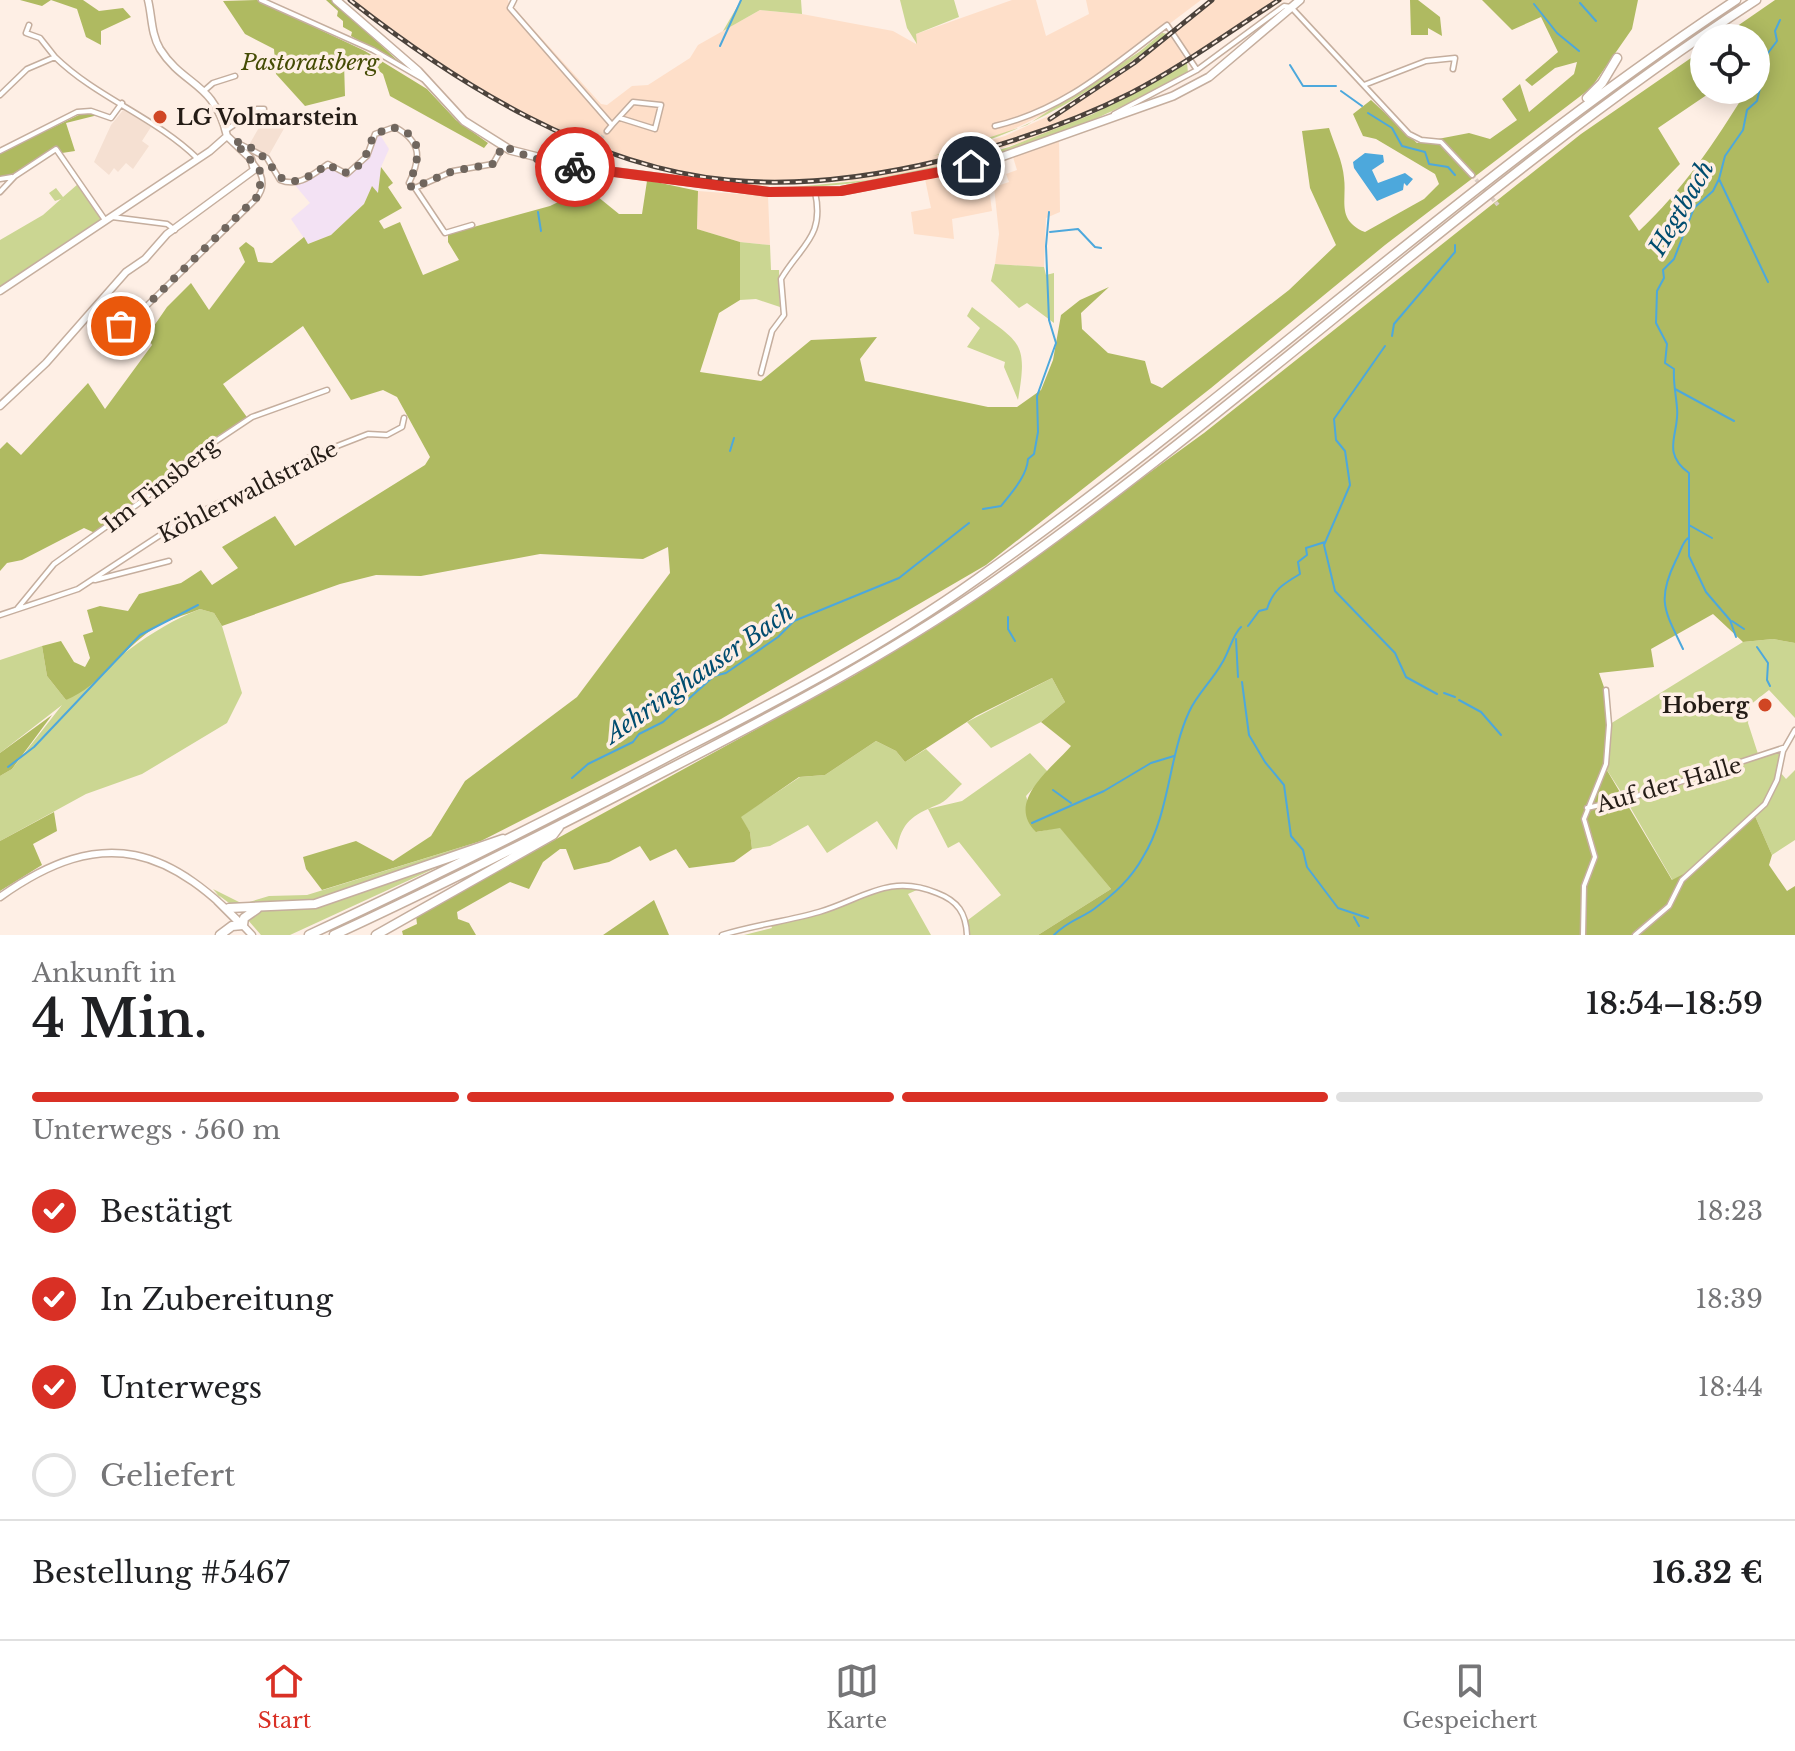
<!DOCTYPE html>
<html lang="de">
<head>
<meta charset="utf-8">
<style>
  body { margin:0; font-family:"Libre Baskerville",serif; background:#f6f6f6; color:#202124; height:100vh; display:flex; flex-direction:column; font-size:30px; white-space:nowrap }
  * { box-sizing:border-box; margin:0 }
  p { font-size:26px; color:#757577 }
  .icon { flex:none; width:44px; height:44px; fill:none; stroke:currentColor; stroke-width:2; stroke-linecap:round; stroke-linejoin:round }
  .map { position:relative; height:935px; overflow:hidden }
  .sheet { display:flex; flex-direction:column; background:#fff; flex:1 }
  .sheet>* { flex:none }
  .buttons { position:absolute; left:1690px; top:24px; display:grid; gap:16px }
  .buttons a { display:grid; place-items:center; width:80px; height:80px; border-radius:50%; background:#fff; box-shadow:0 4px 20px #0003; font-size:40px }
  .pin { position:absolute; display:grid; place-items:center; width:68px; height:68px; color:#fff; margin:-34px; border:4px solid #fff; border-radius:50%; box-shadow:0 2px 8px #0007 }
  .courier { position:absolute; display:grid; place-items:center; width:80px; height:80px; margin:-40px; border:6px solid #d93025; border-radius:50%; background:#fff; color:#222; box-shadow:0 2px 10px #0007 }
  .head em { font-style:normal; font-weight:600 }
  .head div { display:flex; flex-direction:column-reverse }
  .head { display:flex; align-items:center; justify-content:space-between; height:136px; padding:0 32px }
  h1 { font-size:52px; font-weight:600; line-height:60px }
  .bar { display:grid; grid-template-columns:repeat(4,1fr); gap:12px 8px; align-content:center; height:96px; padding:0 32px }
  .bar i { height:10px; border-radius:6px; background:#e0e0e0 }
  .bar .active { background:#d93025 }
  .bar p { grid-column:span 4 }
  .line { display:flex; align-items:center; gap:20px; padding:0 32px; border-top:2px solid #e0e0e0 }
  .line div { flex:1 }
  ol { padding:0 32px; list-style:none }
  li { display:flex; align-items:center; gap:24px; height:88px }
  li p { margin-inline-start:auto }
  li .icon { padding:8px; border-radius:50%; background:#d93025; color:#fff; stroke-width:4 }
  li:last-child { color:#757577 }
  li i { width:44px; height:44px; border:4px solid #e0e0e0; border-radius:50% }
  .tabs { display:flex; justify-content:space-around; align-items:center; height:112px; border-top:2px solid #e0e0e0; background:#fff; font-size:22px; color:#757577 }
  .tabs a { display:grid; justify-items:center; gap:4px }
  .tabs .active { color:#d93025 }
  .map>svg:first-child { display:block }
  .commercial { fill:#f3e2f4 }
  .built { fill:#fedfc9 }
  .education { fill:#f5e0d2 }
  .green { fill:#cbd692 }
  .forest { fill:#afba61 }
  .water { fill:#4da8dc }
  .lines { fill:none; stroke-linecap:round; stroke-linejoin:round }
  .stream { stroke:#4da8dc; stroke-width:2 }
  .street-tunnel { stroke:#ddcfc6; stroke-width:4; stroke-dasharray:4 2; stroke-linecap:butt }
  .street-casing { stroke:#c5ae9e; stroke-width:7 }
  .secondary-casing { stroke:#c5ae9e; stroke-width:9 }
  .primary-casing { stroke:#c5ae9e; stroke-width:10 }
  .highway-casing { stroke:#c5ae9e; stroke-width:11 }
  .street { stroke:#fff; stroke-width:4 }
  .secondary { stroke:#fff; stroke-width:6 }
  .primary { stroke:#fff; stroke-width:7 }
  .highway { stroke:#fff; stroke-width:8 }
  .rail-casing { stroke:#4c433c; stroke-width:5 }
  .rail { stroke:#feefe5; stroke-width:2; stroke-dasharray:6; stroke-linecap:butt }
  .done { stroke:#70665e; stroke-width:8; stroke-dasharray:0 14.4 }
  .route { stroke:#d93025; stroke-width:10 }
  .poi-dot { fill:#d04624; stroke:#feefe5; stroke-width:3 }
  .labels { text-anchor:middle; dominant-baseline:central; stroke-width:7; stroke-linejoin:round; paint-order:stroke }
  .park-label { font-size:22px; font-style:italic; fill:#454c05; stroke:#feefe5 }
  .poi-label { font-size:22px; font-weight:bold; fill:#241c16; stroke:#feefe5; text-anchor:start }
  .street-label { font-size:22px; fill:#241c16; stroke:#feefe5 }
  .water-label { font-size:24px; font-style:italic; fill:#004c6f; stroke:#feefe5 }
</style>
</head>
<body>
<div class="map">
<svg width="1795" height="935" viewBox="0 0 1795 935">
  <rect width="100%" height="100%" fill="#feefe5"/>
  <path class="commercial" d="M379,133L389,149L381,167L378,194L372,186L364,204L331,235L308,244L291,219L310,203L294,184L330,165L341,175L350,173L365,160L370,142Z"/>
  <path class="built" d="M347,0H508L510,8L517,11L601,104L607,105L632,86L648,85L690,58L698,45L760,10L802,14L893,31L916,44V34L1012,0H1036L1046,36L1089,14L1086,0H1201L1062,105L1004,134L949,152L1005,136L1055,113L1169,34L1187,62L1136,93L1051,133L953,163L869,180L756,186L695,179L643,166L550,130L470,86Z
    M1208,0H1284L1193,59L1174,30Z
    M1059,137L1060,212L1046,218L1044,267L995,264L999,234L994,187L1009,182L1006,174L1017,170L1012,154Z
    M986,166L992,211L952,219L954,239L914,234L911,212L931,208L925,179Z
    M698,191L768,196L770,245L740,242L697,229Z"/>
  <path class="education" d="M124,109L151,127L142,141L149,146L133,169L126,163L118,172L114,168L109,175L94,162L111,125Z
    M270,115L286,125L269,155L249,145L265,117Z"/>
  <path class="green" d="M741,0H801L802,14L760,10L723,31Z
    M900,0H954L959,17L916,34L917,44L907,28Z
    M1162,33L1169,34C1088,93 1032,133 933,156L1027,125L1139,52Z
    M1187,62L1188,73C1157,88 1127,105 1095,119C997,163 888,185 782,188L869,180L953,163L1009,147L1093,114Z
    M78,184L102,220L0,287V240L43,215L61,199L55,201L49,193L56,188L63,197Z
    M740,242L770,245L771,270H779L780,307L756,299L740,300Z
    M995,264L1044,267L1046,275L1054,273V323L1027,303L1019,308L991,281Z
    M972,307C1018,343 1029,338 1018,400L1004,367L1005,362L967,347L980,328L967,316Z
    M200,609L214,613L222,626L242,693L227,723L142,774L86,794L0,841V776L12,769L62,705L0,753V660L42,646L47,676L66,700C109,665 149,629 200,609Z
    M1773,639L1795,643V718L1769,690L1750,705L1748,723L1759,757L1625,798L1605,767L1610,724L1743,642Z
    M1052,678L1065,702L1041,722L991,748L967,722Z
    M876,741L896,751L905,762L926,749L962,784C954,791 946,802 937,805C913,815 901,822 897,850L877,821L827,853L808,825L770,846L752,849L750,832L740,817L800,777L825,775Z
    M1776,752L1781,753C1778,770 1774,787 1765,802C1752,824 1696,867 1673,881L1626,800Z
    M1030,753L1048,772L1026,796L1037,832L1060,827L1111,889L1038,935H968V920L1001,895L959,842L948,848L928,809L962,801Z
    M1795,770V840L1772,855L1755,816L1764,807L1780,772L1786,779Z
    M481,841L315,901L233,906L213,891L222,899L213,889L243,904L269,896L307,895Z
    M442,865L290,935H261L247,919L260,910L326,905Z
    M891,887L921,888L908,894L931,935H744L772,928L770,923L803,917Z"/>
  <path class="forest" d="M20,0H83L99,11L123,8L131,17L101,31V45L86,37L77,9L51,0L42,6Z
    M257,0L365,51L427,89L456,120L488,143L484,148L390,96L383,74L368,62L344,63L345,96L305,106L276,74L274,49L245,34L223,1Z
    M326,0H332L409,71L351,36L352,32L343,27V21L337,16L338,11Z
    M1410,0H1418L1440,17L1442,36L1428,28V35H1411Z
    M1482,0H1638L1632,29L1591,88L1385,245L1211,388L986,565L721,719L481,841L322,890L306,869L303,857L356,841L393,861L431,836L465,781L577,697L670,573L668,547L643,559L540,554L421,576L376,575L340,584L222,626L214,613L200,609C185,615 167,620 153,629C121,650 102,685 66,700L47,676L42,646L61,641L74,662L85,667L90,658L83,635L93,632L87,610L100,606L128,611L139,594L181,583L201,570L212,585L238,568L222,547L275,516L295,546L425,465L430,457L397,397L383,390L351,400L303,326L223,384L249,420L208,441L144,502L97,534L84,528L22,560L7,563L0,571V449L7,442L21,455L88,383L105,409L152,345L147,336L167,307L191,283L209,310L245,262L239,248L246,242L254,248L258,262L272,263L304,237L308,244L331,235L364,204L372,186L378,193L381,167L393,183L388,187L402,208L379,221L384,229L400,222L423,275L459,260L448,242V234L550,206L587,188L619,214H642L647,181L642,179L698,191L697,229L740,242V300L719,313L700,372L761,381L811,340L877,337L860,359L865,381L988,407H1017L1041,390L1053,360L1061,315L1080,300L1109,287L1081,313L1082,329L1108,353L1145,361L1151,383L1162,388L1289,290L1336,245L1310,188L1302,131L1329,128C1334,144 1343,162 1344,178C1347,200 1336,220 1365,232L1424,199L1439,184L1435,174L1376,139L1363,136L1353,114L1371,100L1417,143L1469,133L1490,139L1517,120L1502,99L1520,84L1529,112L1574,74L1577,62L1555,68L1532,86L1525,80L1558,52L1541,17L1512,30Z
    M1775,0H1795V643L1773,639L1743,642L1713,614L1651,649L1654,667L1599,673L1605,690L1608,725L1605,767L1672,880L1693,869L1755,816L1772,855L1769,865L1787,891L1795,886V935H1038L1111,889L1060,828L1036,832C1005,802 1051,769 1071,746L1041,722L1065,702L1052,678L976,716L905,762L896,751L876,741L825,775L799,777L741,817L750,832L752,849L734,862L689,868L676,849L650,861L640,846L609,862L574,870L566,849H560L543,862L529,889L510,882L457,912L458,919L469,923L476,935H403L402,931L417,924L416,916L855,675L977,598L1204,433L1581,134L1704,49V90H1714L1658,128L1680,164L1629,216L1639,231C1683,190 1715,142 1747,90H1756V38H1720Z
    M85,112L98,115L66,123L75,151L62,153L55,147L16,173L0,177V153Z
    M52,715L12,769L0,776V753Z
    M54,812L57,831L33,844L42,865L0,891V841Z
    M654,900L669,935H603Z"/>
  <path class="water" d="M1365,153L1383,155L1384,162L1372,170L1378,183L1405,173L1413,179L1407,186L1404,183L1403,190L1377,201L1354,168L1353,162Z"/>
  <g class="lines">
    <path class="stream" d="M1580,3L1596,21
      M1534,4L1557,33L1579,51
      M720,46L741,0
      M1290,65L1303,86H1336
      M1341,91L1362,106
      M1368,113L1392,128L1402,146L1425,152L1429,164L1448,167L1455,175
      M1719,179L1768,282
      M538,212L541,231
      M1050,232L1078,229L1095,247L1101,248
      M1392,336L1394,324L1455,252V245
      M1385,346L1334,419L1336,440L1345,451L1350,485L1324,545L1335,591L1395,653L1406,677L1437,694
      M1675,389L1734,421
      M730,451L734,438
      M983,509L1001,506C1012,492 1027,476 1028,459L1034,454L1038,432L1037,396L1056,343L1049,320L1046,246L1049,212
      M1689,525L1712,538
      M1008,617V629L1015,641
      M1732,621L1744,629
      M1248,626L1259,611L1267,609C1273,590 1283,584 1300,574L1298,562L1307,555L1306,548L1325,542
      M1736,637L1730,620L1706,592L1689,556V473C1660,452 1680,433 1677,408C1676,394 1673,382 1674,369L1665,363L1667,344L1656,323L1657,291L1664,278L1663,270L1674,259L1694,208L1713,191L1719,179L1725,156L1743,130L1747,110L1757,101L1768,53L1777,41L1775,31L1780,20
      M1236,639L1238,677
      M1757,647L1768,663L1767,680L1770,686
      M1683,649C1665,611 1656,601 1676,560C1681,552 1681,544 1688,538
      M1242,682L1249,735L1265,762L1284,785L1291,836L1303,850L1307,867L1338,908L1368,918
      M1444,693L1455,697
      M1459,700L1481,712L1501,735
      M8,767L34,747L140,635L198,605
      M572,778L588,764L633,742L639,734L663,722L714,676L726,673L778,637L794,621L899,578L969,523
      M1053,790L1071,803
      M1032,823L1104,791L1151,763L1174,756
      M1354,917L1359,926
      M1054,935C1069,920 1080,919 1094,909C1114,894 1131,879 1143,857C1170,813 1168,758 1189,712C1197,694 1212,681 1222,663C1229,652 1233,634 1241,627"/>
    <path class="street-tunnel" d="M593,148L607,131
      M1472,175L1498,205"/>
    <g class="street-casing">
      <path id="street" d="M261,0L373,50L423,79
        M514,0L510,8L612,125L607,131
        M29,25L26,33L40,38L55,57
        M1364,85L1426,61L1455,58L1453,69
        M205,90L213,83L235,76
        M0,95L27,69L55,57C97,98 155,117 198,159
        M1114,114L1197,70
        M612,125L633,102L661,105L655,129L620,118
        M995,126C1064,110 1111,67 1167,25L1197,70L1284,6L1291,7L1409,134L1421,140L1441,142L1472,175
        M225,131L257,109H264
        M234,141L267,158L280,180C299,188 313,174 328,164L347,174L367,156L375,134L395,127C422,142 421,158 409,183L415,188L453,171L493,164L503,146
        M0,151L77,112L91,111L111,118L122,103
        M559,161L562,155L583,159L593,148
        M0,179L12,177
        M415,188L445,233L472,225
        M0,192L15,176L56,149L105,220
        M112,217L167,224L175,230
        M98,305L121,326L128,324L256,199C266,187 264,176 254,164
        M761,373L772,331L784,315L781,279C801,245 825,237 815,192
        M95,580L169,561
        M17,609L54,564L142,501L195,455L252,417L327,390
        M0,615L78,589L177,524L314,455L368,434L387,435L402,427L404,418
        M1587,808L1634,797L1783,748
        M722,935C754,925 788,921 819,912C863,899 889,873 937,893C958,901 966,913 967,935
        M1583,935L1584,886L1595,857L1584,819L1606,764L1609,725L1606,690
        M1635,935L1669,906L1682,880L1765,804L1777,780L1783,751L1795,730"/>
    </g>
    <g class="secondary-casing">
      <path id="secondary" d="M148,0C152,16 151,34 160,49C184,87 214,81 227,136
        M0,291L210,151L227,136
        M0,406L46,363L126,272L145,259L167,234L254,170L251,159L227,136
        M0,897C105,822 171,848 252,935
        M217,901L240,924"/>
    </g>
    <g class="primary-casing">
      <path id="primary" d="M336,0L418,71L464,121L510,150L577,167L769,192L841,191L987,162L1173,96L1209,77L1300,0"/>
    </g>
    <g class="highway-casing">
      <path id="highway" d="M1587,98L1602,83L1617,58
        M229,908L315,904L503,839
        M220,935L232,926L243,925L244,918L257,909
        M309,935C434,877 557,815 679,751C781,699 883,646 977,579C1237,395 1470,176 1736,0
        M334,935C449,882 561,825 673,767C789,707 906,645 1013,568C1267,387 1494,170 1756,0
        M376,935L553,835L559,827"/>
    </g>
    <use href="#street" class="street"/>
    <use href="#secondary" class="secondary"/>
    <use href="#primary" class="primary"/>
    <use href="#highway" class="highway"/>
    <g class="rail-casing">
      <path id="rail" d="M350,0C457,84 590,167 728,180C800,187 873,177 943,160C1008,144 1072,123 1131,93C1183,66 1230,31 1279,0
        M1050,119L1134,63L1212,0"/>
    </g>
    <use href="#rail" class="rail"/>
  </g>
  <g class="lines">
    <path class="done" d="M121,326L128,324L260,194V171L234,141C288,154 265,209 328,164L342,173C361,172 368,152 373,136L390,127C425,132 420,160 409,183L412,188L453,171L493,164L503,146L532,158L575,167"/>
    <path class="route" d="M575,167L769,192L841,191L971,166"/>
  </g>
  <g class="poi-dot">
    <circle cx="160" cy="117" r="8"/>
    <circle cx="1765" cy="705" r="8"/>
  </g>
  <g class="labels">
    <g class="park-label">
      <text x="310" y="62">Pastoratsberg</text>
    </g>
    <g class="poi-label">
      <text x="176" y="117">LG Volmarstein</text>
      <text x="1749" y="705" text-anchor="end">Hoberg</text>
    </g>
    <g class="street-label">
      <text transform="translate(161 485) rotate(-38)">Im Tinsberg</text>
      <text transform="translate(248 492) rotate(-27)">Köhlerwaldstraße</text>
      <text transform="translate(1669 785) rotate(-16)">Auf der Halle</text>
    </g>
    <g class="water-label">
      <text transform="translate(1681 208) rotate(-60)">Hegtbach</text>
      <text transform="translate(699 673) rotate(-35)">Aehringhauser Bach</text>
    </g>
  </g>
</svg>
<div class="buttons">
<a><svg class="icon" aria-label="locate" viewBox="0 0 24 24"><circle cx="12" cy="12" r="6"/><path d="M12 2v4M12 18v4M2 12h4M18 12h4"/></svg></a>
</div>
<div class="pin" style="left:121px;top:326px;background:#ea580c"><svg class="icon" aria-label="bag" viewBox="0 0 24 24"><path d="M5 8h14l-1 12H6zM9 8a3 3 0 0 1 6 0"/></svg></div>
<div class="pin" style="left:971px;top:166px;background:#1f2937"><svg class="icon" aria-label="home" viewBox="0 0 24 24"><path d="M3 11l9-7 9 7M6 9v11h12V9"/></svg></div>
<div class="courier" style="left:575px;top:167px"><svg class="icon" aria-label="bike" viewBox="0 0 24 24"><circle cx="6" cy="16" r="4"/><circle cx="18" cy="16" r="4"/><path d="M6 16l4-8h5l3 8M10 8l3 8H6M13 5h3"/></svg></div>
</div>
<section class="sheet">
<div class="head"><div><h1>4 Min.</h1><p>Ankunft in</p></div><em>18:54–18:59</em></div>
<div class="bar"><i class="active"></i><i class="active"></i><i class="active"></i><i></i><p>Unterwegs · 560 m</p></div>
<ol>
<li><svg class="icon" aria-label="check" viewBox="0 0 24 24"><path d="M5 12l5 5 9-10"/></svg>Bestätigt<p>18:23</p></li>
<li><svg class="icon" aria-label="check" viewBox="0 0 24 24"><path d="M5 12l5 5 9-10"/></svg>In Zubereitung<p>18:39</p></li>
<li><svg class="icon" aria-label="check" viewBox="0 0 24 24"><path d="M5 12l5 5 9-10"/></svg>Unterwegs<p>18:44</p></li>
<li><i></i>Geliefert</li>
</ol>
<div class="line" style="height:104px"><div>Bestellung #5467</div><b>16.32 €</b></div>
</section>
<nav class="tabs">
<a class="active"><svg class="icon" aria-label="home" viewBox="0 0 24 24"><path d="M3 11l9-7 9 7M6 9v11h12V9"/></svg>Start</a>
<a><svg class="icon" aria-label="map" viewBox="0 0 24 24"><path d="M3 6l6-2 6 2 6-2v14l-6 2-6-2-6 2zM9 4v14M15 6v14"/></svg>Karte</a>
<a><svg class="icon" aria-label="saved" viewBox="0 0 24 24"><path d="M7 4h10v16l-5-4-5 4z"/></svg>Gespeichert</a>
</nav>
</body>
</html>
